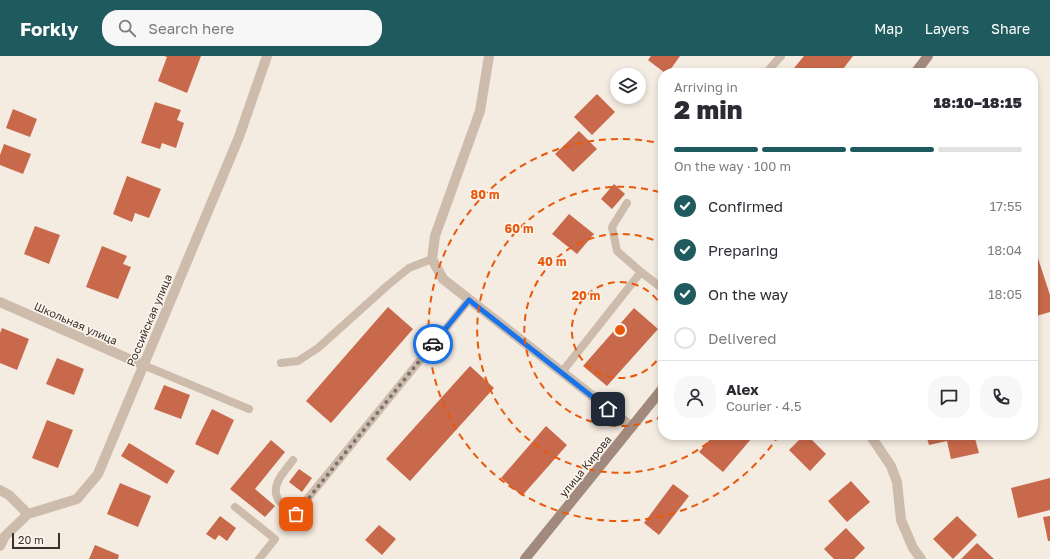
<!DOCTYPE html>
<html lang="en">
<head>
<meta charset="utf-8">
<style>
  body { margin:0; font-family:"Golos Text",sans-serif; background:#f7f7f7; color:#2b2b33; height:100vh; display:flex; flex-direction:column; font-size:15px; white-space:nowrap }
  * { box-sizing:border-box; margin:0 }
  p { font-size:13px; color:#7c7c81 }
  .icon { flex:none; width:22px; height:22px; fill:none; stroke:currentColor; stroke-width:2; stroke-linecap:round; stroke-linejoin:round }
  .map { position:relative; flex:1; overflow:hidden }
  .panel { position:absolute; left:658px; top:12px; width:380px; height:372px; display:flex; flex-direction:column; background:#fff; border-radius:16px; box-shadow:0 2px 6px #0003 }
  .panel>* { flex:none }
  .fabs { position:absolute; left:610px; top:12px; display:grid; gap:8px }
  .fabs a { display:grid; place-items:center; width:36px; height:36px; border-radius:50%; background:#fff; box-shadow:0 2px 6px #0003; font-size:20px }
  .scale { position:absolute; left:12px; bottom:10px; width:48px; box-sizing:border-box; padding-left:4px; border:2px solid #3b302b; border-top:0; font-size:11px; line-height:14px; white-space:nowrap; color:#3b302b; -webkit-text-stroke:3px #fbf5ee; paint-order:stroke }
  .pin { position:absolute; display:grid; place-items:center; width:34px; height:34px; color:#fff; margin:-17px; border-radius:8px; box-shadow:0 2px 6px #0006 }
  .courier { position:absolute; display:grid; place-items:center; width:40px; height:40px; margin:-20px; border:3px solid #1a73e8; border-radius:50%; background:#fff; color:#222; box-shadow:0 1px 5px #0007 }
  .head em { font-style:normal; font-weight:800 }
  .head div { display:flex; flex-direction:column-reverse }
  .head { display:flex; align-items:center; justify-content:space-between; height:68px; padding:0 16px }
  h1 { font-size:26px; font-weight:800; line-height:30px }
  .bar { display:grid; grid-template-columns:repeat(4,1fr); gap:6px 4px; align-content:center; height:48px; padding:0 16px }
  .bar i { height:5px; border-radius:3px; background:#e1e1e2 }
  .bar .active { background:#1f5a5e }
  .bar p { grid-column:span 4 }
  .line { display:flex; align-items:center; gap:10px; padding:0 16px; border-top:1px solid #e1e1e2 }
  .line div { flex:1 }
  .round { display:grid; place-items:center; flex:none; width:42px; height:42px; border-radius:16px; background:#f7f7f7 }
  ol { padding:0 16px; list-style:none }
  li { display:flex; align-items:center; gap:12px; height:44px }
  li p { margin-inline-start:auto }
  li .icon { padding:4px; border-radius:50%; background:#1f5a5e; color:#fff; stroke-width:4 }
  li:last-child { color:#7c7c81 }
  li i { width:22px; height:22px; border:2px solid #e1e1e2; border-radius:50% }
  header { display:flex; align-items:center; gap:24px; box-sizing:border-box; height:56px; padding:0 20px; background:#1f5a5e; color:#fff }
  header strong { font-size:19px }
  nav { display:flex; gap:22px; margin-inline-start:auto; font-size:14px }
  .search { width:280px; height:36px; background:#f7f7f7; display:flex; align-items:center; gap:10px; box-sizing:border-box; padding:0 14px; border-radius:16px; color:#7c7c81; font-size:15px }
  .map>svg:first-child { display:block }
  .building { fill:#c8694b }
  .lines { fill:none; stroke-linecap:round; stroke-linejoin:round }
  .lane { stroke:#cdbbac; stroke-width:8 }
  .street { stroke:#cdbbac; stroke-width:10 }
  .secondary { stroke:#a18a7d; stroke-width:10 }
  .done { stroke:#7c716b; stroke-width:4; stroke-dasharray:0 7.2 }
  .route { stroke:#1a73e8; stroke-width:5 }
  .ring { fill:none; stroke:#e8590c; stroke-width:2; stroke-dasharray:7 5 }
  .labels { text-anchor:middle; dominant-baseline:central; stroke-width:3; stroke-linejoin:round; paint-order:stroke }
  .street-label { font-size:11px; fill:#3b302b; stroke:#fbf5ee }
  .centre { fill:#e8590c; stroke:#fbf5ee; stroke-width:2 }
  .ring-label { font-size:12px; text-anchor:middle; font-weight:bold; fill:#e8590c; stroke:#fbf5ee; stroke-width:3; stroke-linejoin:round; paint-order:stroke }
</style>
</head>
<body>
<header>
<strong>Forkly</strong>
<div class="search"><svg class="icon" aria-label="search" viewBox="0 0 24 24"><circle cx="10" cy="10" r="6"/><path d="M15 15l6 6"/></svg>Search here</div>
<nav><a>Map</a><a>Layers</a><a>Share</a></nav>
</header>
<div class="map">
<svg width="1050" height="503" viewBox="0 0 1050 503">
  <rect width="100%" height="100%" fill="#f4ebe1"/>
  <path class="building" d="M164,0H201L187,37L158,25L167,1Z
    M651,0H680L668,17H665L648,4Z
    M804,0H853L840,17H790Z
    M597,38L615,56L592,79L574,61Z
    M155,46L181,54L177,64L184,67L176,92L162,87L160,93L141,87Z
    M13,53L37,63L30,81L6,72Z
    M579,75L597,93L573,116L555,98Z
    M4,88L31,98L23,118L0,109V99Z
    M127,120L161,133L149,162L135,157L132,166L113,158Z
    M614,128L625,138L612,153L601,143Z
    M569,158L594,178L577,198L552,178Z
    M35,170L60,179L49,208L24,198Z
    M1033,187L1050,239V256L1033,261Z
    M102,190L127,200L123,208L131,211L118,243L86,231Z
    M388,251L413,273L331,367L306,345Z
    M634,252L658,273L607,330L583,310Z
    M2,272L29,283L17,314L0,307V277Z
    M57,302L84,313L74,339L46,328Z
    M470,310L494,332L410,425L386,403Z
    M164,329L190,339L181,363L154,353Z
    M212,353L234,364L218,399L195,388Z
    M47,364L73,374L58,412L32,402Z
    M546,370L567,389L522,440L501,422Z
    M714,379H747L751,383L723,416L699,396Z
    M804,379H807L826,398L810,415L789,394Z
    M926,379H974L979,397L951,403L947,385L929,389Z
    M271,384L285,396L255,433L275,450L265,461L230,433Z
    M129,387L175,415L167,428L121,400Z
    M299,413L312,422L302,436L289,426Z
    M1050,422V454L1018,462L1011,432Z
    M851,425L870,446L847,466L828,445Z
    M120,427L151,440L138,471L107,458Z
    M673,428L689,440L659,479L644,467Z
    M220,460L236,472L227,485L219,479L215,484L206,478Z
    M957,460L977,479L953,503L933,483Z
    M1050,460V485H1048L1043,461Z
    M379,469L396,483L382,499L365,484Z
    M846,472L865,492L854,503H834L824,493Z
    M977,487L994,503H961Z
    M95,489L119,499L118,503H89Z"/>
  <g class="lines">
    <path class="lane" d="M766,17L781,0
      M641,216L663,233
      M281,307L298,305L318,292L388,229L409,212L432,203
      M143,309L249,353
      M562,316L641,216L617,195L612,171L627,147
      M293,404C285,415 270,429 278,443C281,449 290,454 295,458L469,244
      M235,451L275,483L259,503"/>
    <path class="street" d="M489,0L480,55L435,180L432,203L443,223L632,371
      M0,246L143,309
      M870,379L891,410L897,426L901,464L913,492L921,503
      M0,434L9,439L28,458
      M0,490L5,480L28,458L77,443L98,418L239,81L267,0"/>
    <path class="secondary" d="M915,17L928,0
      M525,503L663,332"/>
  </g>
  <g class="lines">
    <path class="done" d="M296,458L433,288"/>
    <path class="route" d="M433,288L469,244L608,353"/>
  </g>
  <g class="ring">
    <path d="M663 295A48 48 0 1 1 663 253"/>
    <path d="M663 360A96 96 0 1 1 663 188"/>
    <path d="M717 379A143 143 0 1 1 662 137"/>
    <path d="M779 379A191 191 0 1 1 663 88"/>
  </g>
  <g class="labels">
    <g class="street-label">
      <text transform="translate(149 264) rotate(-67)">Российская улица</text>
      <text transform="translate(76 267) rotate(24)">Школьная улица</text>
      <text transform="translate(585 410) rotate(-51)">улица Кирова</text>
    </g>
  </g>
  <circle cx="620" cy="274" r="6" class="centre"/>
  <g class="ring-label">
    <text x="485" y="143">80 m</text>
    <text x="519" y="177">60 m</text>
    <text x="552" y="210">40 m</text>
    <text x="586" y="244">20 m</text>
  </g>
</svg>
<div class="fabs">
<a><svg class="icon" aria-label="layers" viewBox="0 0 24 24"><path d="M12 4l9 5-9 5-9-5zM3 14l9 5 9-5"/></svg></a>
</div>
<div class="scale">20 m</div>
<div class="pin" style="left:296px;top:458px;background:#ea580c"><svg class="icon" aria-label="bag" viewBox="0 0 24 24"><path d="M5 8h14l-1 12H6zM9 8a3 3 0 0 1 6 0"/></svg></div>
<div class="pin" style="left:608px;top:353px;background:#1f2937"><svg class="icon" aria-label="home" viewBox="0 0 24 24"><path d="M3 11l9-7 9 7M6 9v11h12V9"/></svg></div>
<div class="courier" style="left:433px;top:288px"><svg class="icon" aria-label="car" viewBox="0 0 24 24"><path d="M5 17H2v-5l4-1 3-4h7l3 4 3 1v5h-3M9 17h6M6 11h13"/><circle cx="7" cy="17" r="2"/><circle cx="17" cy="17" r="2"/></svg></div>
<section class="panel">
<div class="head"><div><h1>2 min</h1><p>Arriving in</p></div><em>18:10–18:15</em></div>
<div class="bar"><i class="active"></i><i class="active"></i><i class="active"></i><i></i><p>On the way · 100 m</p></div>
<ol>
<li><svg class="icon" aria-label="check" viewBox="0 0 24 24"><path d="M5 12l5 5 9-10"/></svg>Confirmed<p>17:55</p></li>
<li><svg class="icon" aria-label="check" viewBox="0 0 24 24"><path d="M5 12l5 5 9-10"/></svg>Preparing<p>18:04</p></li>
<li><svg class="icon" aria-label="check" viewBox="0 0 24 24"><path d="M5 12l5 5 9-10"/></svg>On the way<p>18:05</p></li>
<li><i></i>Delivered</li>
</ol>
<div class="line" style="height:72px"><a class="round"><svg class="icon" aria-label="person" viewBox="0 0 24 24"><circle cx="12" cy="8" r="4"/><path d="M4 21q1-7 8-7t8 7"/></svg></a><div><b>Alex</b><p>Courier · 4.5</p></div><a class="round"><svg class="icon" aria-label="chat" viewBox="0 0 24 24"><path d="M4 5h16v11H9l-5 4z"/></svg></a><a class="round"><svg class="icon" aria-label="phone" viewBox="0 0 24 24"><path d="M5 4h4l2 5-3 2q2 4 5 5l2-3 5 2v4C11 20 4 13 5 4z"/></svg></a></div>
</section>
</div>
</body>
</html>
